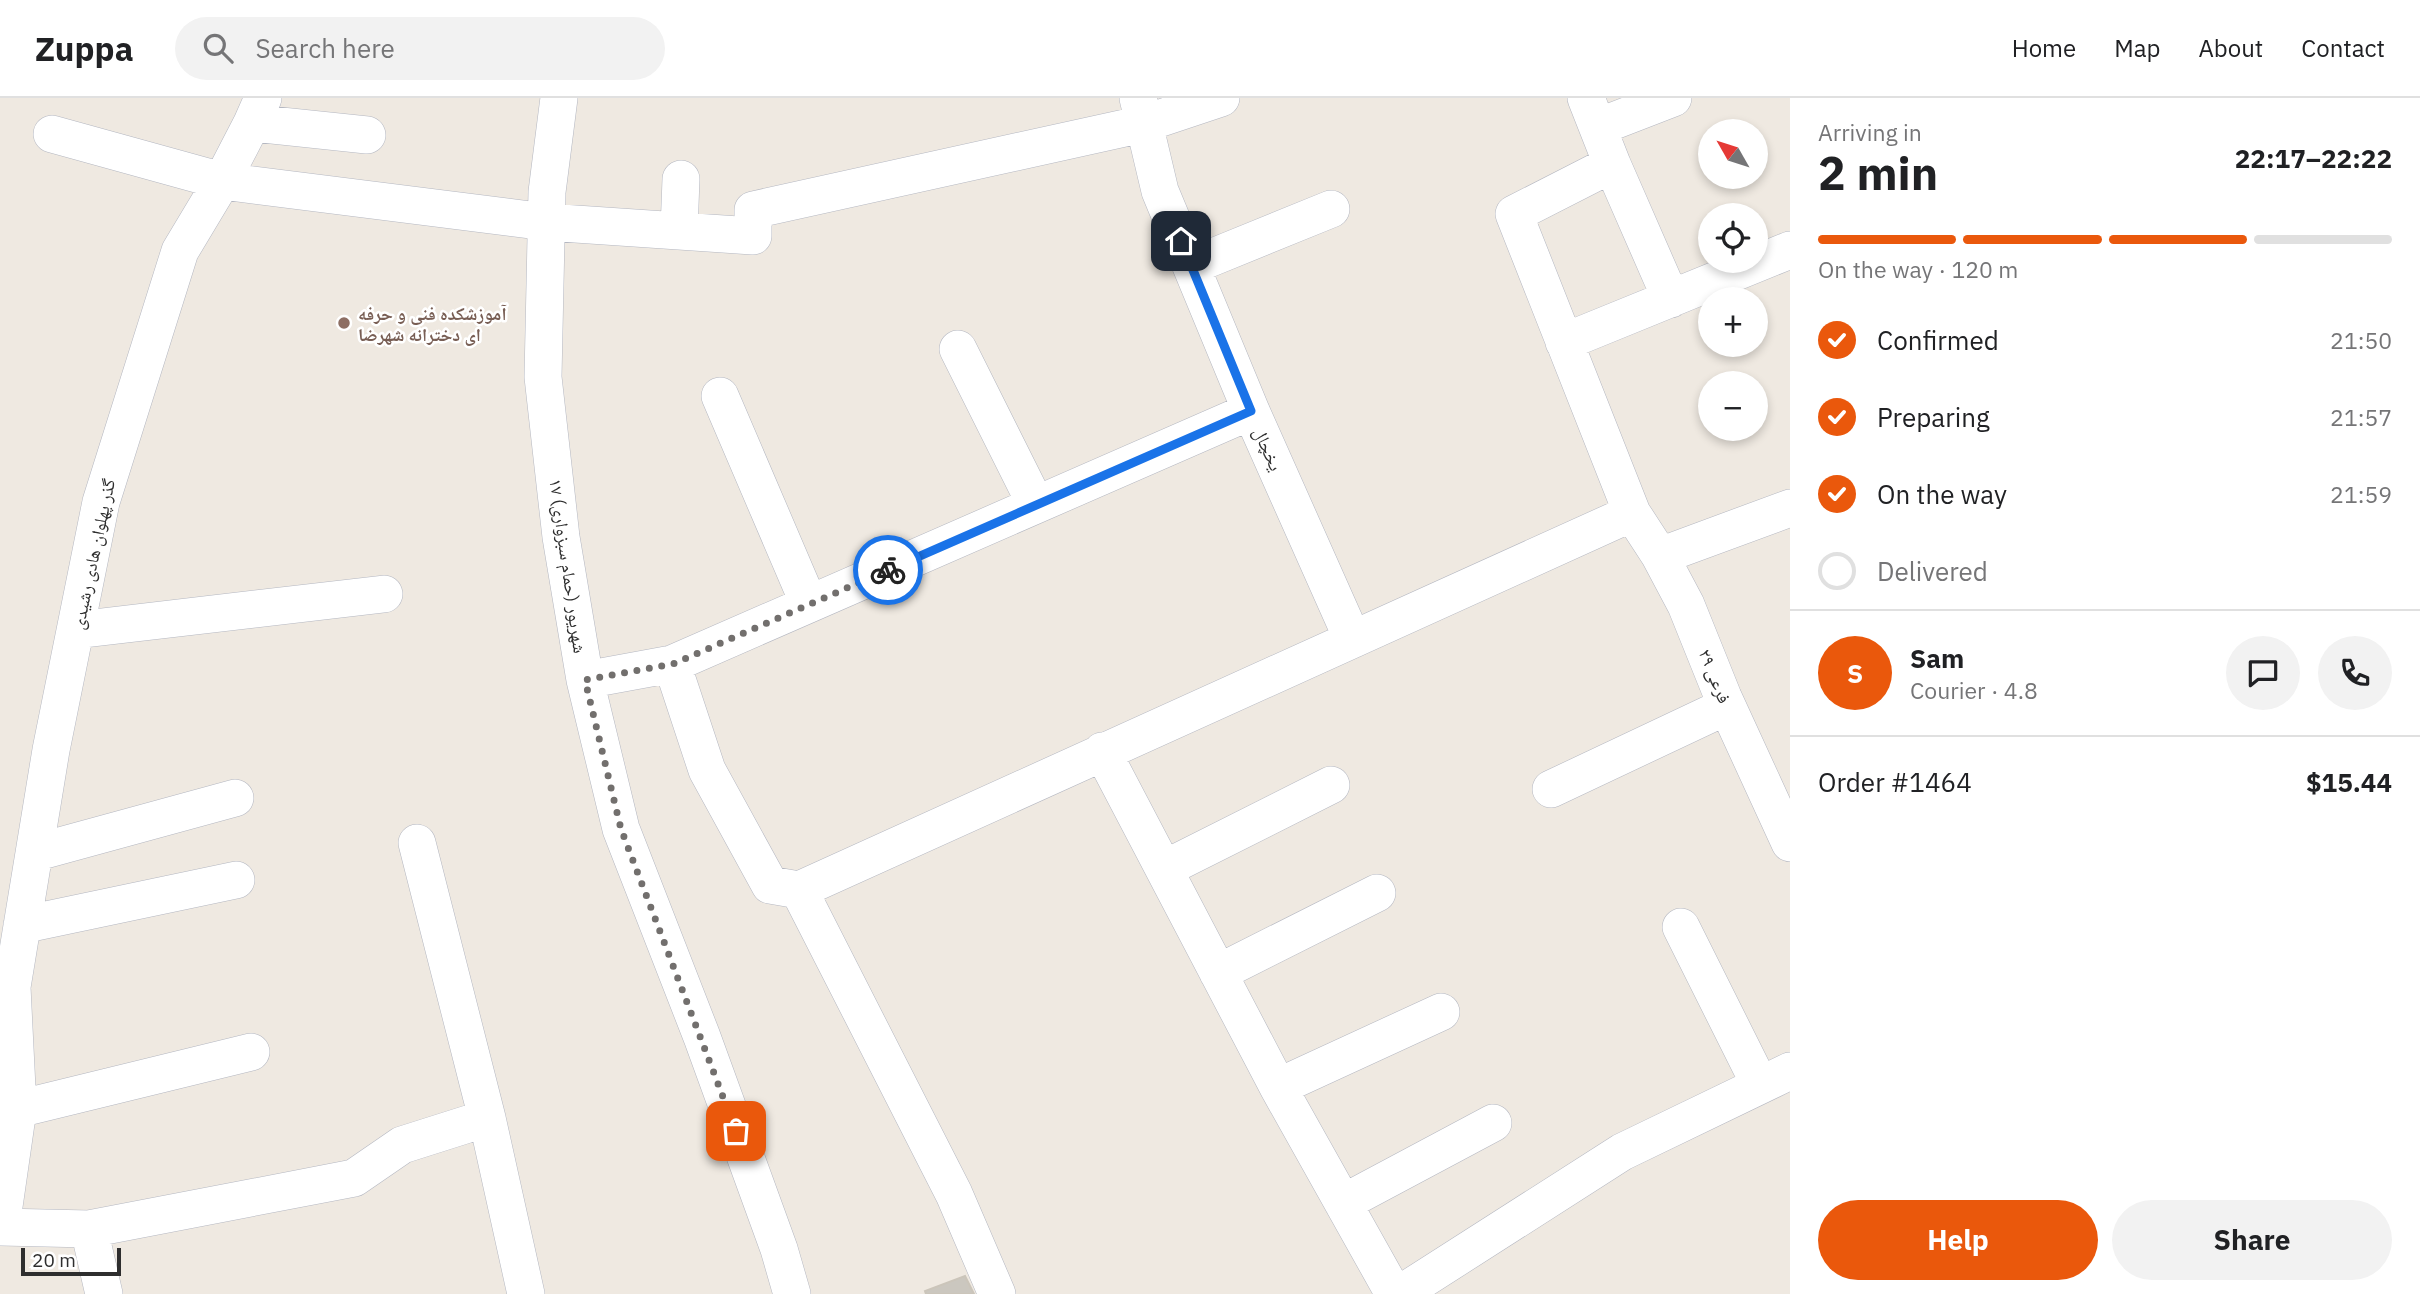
<!DOCTYPE html>
<html lang="en">
<head>
<meta charset="utf-8">
<style>
  body { margin:0; font-family:"IBM Plex Sans","Noto Naskh Arabic",sans-serif; background:#f2f2f2; color:#202124; height:100vh; display:flex; flex-direction:column; font-size:26px; white-space:nowrap }
  * { box-sizing:border-box; margin:0 }
  p { font-size:23px; color:#757577 }
  .icon { flex:none; width:38px; height:38px; fill:none; stroke:currentColor; stroke-width:2; stroke-linecap:round; stroke-linejoin:round }
  .map { position:relative; flex:1; overflow:hidden }
  .sheet { display:flex; flex-direction:column; background:#fff; width:630px }
  .sheet>* { flex:none }
  .needle { width:46px; rotate:309deg }
  .tools { position:absolute; left:1698px; top:21px; display:grid; gap:14px }
  .tools a { display:grid; place-items:center; width:70px; height:70px; border-radius:50%; background:#fff; box-shadow:0 4px 10px #0003; font-size:35px }
  .scale { position:absolute; left:21px; bottom:18px; width:100px; box-sizing:border-box; padding-left:7px; border:4px solid #2e2e2e; border-top:0; font-size:19px; line-height:24px; white-space:nowrap; color:#2e2e2e; -webkit-text-stroke:5px #fff; paint-order:stroke }
  .pin { position:absolute; display:grid; place-items:center; width:60px; height:60px; color:#fff; margin:-30px; border-radius:14px; box-shadow:0 4px 10px #0006 }
  .courier { position:absolute; display:grid; place-items:center; width:70px; height:70px; margin:-35px; border:5px solid #1a73e8; border-radius:50%; background:#fff; color:#222; box-shadow:0 2px 9px #0007 }
  .head em { font-style:normal; font-weight:800 }
  .head div { display:flex; flex-direction:column-reverse }
  .head { display:flex; align-items:center; justify-content:space-between; height:119px; padding:0 28px }
  h1 { font-size:46px; font-weight:800; line-height:52px }
  .bar { display:grid; grid-template-columns:repeat(4,1fr); gap:10px 7px; align-content:center; height:84px; padding:0 28px }
  .bar i { height:9px; border-radius:5px; background:#e0e0e0 }
  .bar .current { background:#ea580c }
  .bar p { grid-column:span 4 }
  .line { display:flex; align-items:center; gap:18px; padding:0 28px; border-top:2px solid #e0e0e0 }
  .line div { flex:1 }
  .round { display:grid; place-items:center; flex:none; width:74px; height:74px; border-radius:37px; background:#f2f2f2 }
  ol { padding:0 28px; list-style:none }
  li { display:flex; align-items:center; gap:21px; height:77px }
  li p { margin-inline-start:auto }
  li .icon { padding:7px; border-radius:50%; background:#ea580c; color:#fff; stroke-width:4 }
  li:last-child { color:#757577 }
  li i { width:38px; height:38px; border:4px solid #e0e0e0; border-radius:50% }
  .button { display:flex; gap:14px; margin-top:auto; padding:14px 28px }
  .button a { flex:1; height:80px; border-radius:42px; background:#ea580c; color:#fff; font-size:28px; font-weight:800; line-height:80px; text-align:center }
  .button a+a { background:#f2f2f2; color:#202124 }
  header { display:flex; align-items:center; gap:42px; box-sizing:border-box; height:98px; padding:0 35px; background:#fff; border-bottom:2px solid #e0e0e0 }
  header strong { font-size:33px }
  nav { display:flex; gap:38px; margin-inline-start:auto; font-size:24px }
  .search { width:490px; height:63px; background:#f2f2f2; display:flex; align-items:center; gap:18px; box-sizing:border-box; padding:0 24px; border-radius:38px; color:#757577; font-size:26px }
  main { display:flex; flex:1; min-height:0 }
  .map>svg:first-child { display:block }
  .building { fill:#cbc7bf; stroke:#cbc5ba; stroke-width:2 }
  .lines { fill:none; stroke-linecap:round; stroke-linejoin:round }
  .minor-casing { stroke:#b4b7c1; stroke-width:38 }
  .minor { stroke:#fff; stroke-width:37 }
  .done { stroke:#726f6d; stroke-width:7; stroke-dasharray:0 12.6 }
  .route { stroke:#1a73e8; stroke-width:9 }
  .education-dot { fill:#8d6e63; stroke:#fff; stroke-width:2.5 }
  .labels { text-anchor:middle; dominant-baseline:central; stroke-width:5; stroke-linejoin:round; paint-order:stroke }
  .education-label { font-size:18px; font-weight:bold; fill:#785e54; stroke:#fff; text-anchor:start }
  .street-label { font-size:18px; fill:#2e2e2e; stroke:#fff }
</style>
</head>
<body>
<header>
<strong>Zuppa</strong>
<div class="search"><svg class="icon" aria-label="search" viewBox="0 0 24 24"><circle cx="10" cy="10" r="6"/><path d="M15 15l6 6"/></svg>Search here</div>
<nav><a>Home</a><a>Map</a><a>About</a><a>Contact</a></nav>
</header>
<main>
<div class="map">
<svg width="1790" height="1196" viewBox="0 0 1790 1196">
  <rect width="100%" height="100%" fill="#efe9e1"/>
  <path class="building" d="M965,1178L974,1196H926L925,1193Z"/>
  <g class="lines">
    <g class="minor-casing">
      <path id="minor" d="M559,0L547,94L543,279L561,439L585,582L621,731L702,939L779,1151L792,1196
        M1138,0L1160,93L1251,313L1352,540
        M1586,0L1612,66L1514,116L1632,415L1660,458L1686,507L1723,599L1790,745
        M252,25L367,37
        M1598,29L1673,0
        M52,36L222,83L252,25L263,0
        M1612,66L1671,201
        M679,133L681,81
        M1191,168L1331,111
        M1564,244L1790,152
        M958,251L1036,407
        M720,298L809,506
        M1660,458L1790,410
        M76,532L384,496
        M672,566L707,672L770,787L799,792L1632,415
        M585,582L672,566L1251,313
        M1102,653L1278,989L1394,1196
        M1551,691L1727,608
        M417,745L487,1020L526,1196
        M34,755L235,700
        M1164,771L1331,687
        M799,792L954,1096L997,1196
        M22,827L236,782
        M1681,829L1760,987
        M1218,875L1377,795
        M1278,989L1441,914
        M18,1011L251,954
        M487,1020L402,1047L354,1080L89,1131L1,1129L18,1011L12,889L51,652L101,404L180,153L222,83L546,124L753,138V112L1143,26L1221,0
        M1343,1105L1493,1025
        M89,1131L104,1196
        M1400,1196L1622,1054L1790,973"/>
    </g>
    <use href="#minor" class="minor"/>
  </g>
  <g class="lines">
    <path class="done" d="M736,1033L621,731L585,582L673,566L888,472"/>
    <path class="route" d="M888,472L1251,313L1181,143"/>
  </g>
  <circle class="education-dot" cx="344" cy="225" r="7"/>
  <g class="labels">
    <g class="education-label">
      <text x="358" y="215">آموزشکده فنی و حرفه<tspan x="358" dy="21">ای دخترانه شهرضا</tspan></text>
    </g>
    <g class="street-label">
      <text transform="translate(1268 351) rotate(66)">یخچال</text>
      <text transform="translate(93 456) rotate(-78)">گذر پهلوان هادی رشیدی</text>
      <text transform="translate(568 468) rotate(82)">۱۷ شهریور (حمام سبزواری)</text>
      <text transform="translate(1715 578) rotate(68)">فرعی ۲۹</text>
    </g>
  </g>
</svg>
<div class="tools">
<a><svg class="needle" viewBox="-14 -14 28 28"><path d="M0-13l5 13h-10z" fill="#e53935"/><path d="M0 13l5-13h-10z" fill="#757577"/></svg></a>
<a><svg class="icon" aria-label="locate" viewBox="0 0 24 24"><circle cx="12" cy="12" r="6"/><path d="M12 2v4M12 18v4M2 12h4M18 12h4"/></svg></a>
<a>+</a>
<a>−</a>
</div>
<div class="scale">20 m</div>
<div class="pin" style="left:736px;top:1033px;background:#ea580c"><svg class="icon" aria-label="bag" viewBox="0 0 24 24"><path d="M5 8h14l-1 12H6zM9 8a3 3 0 0 1 6 0"/></svg></div>
<div class="pin" style="left:1181px;top:143px;background:#1f2937"><svg class="icon" aria-label="home" viewBox="0 0 24 24"><path d="M3 11l9-7 9 7M6 9v11h12V9"/></svg></div>
<div class="courier" style="left:888px;top:472px"><svg class="icon" aria-label="bike" viewBox="0 0 24 24"><circle cx="6" cy="16" r="4"/><circle cx="18" cy="16" r="4"/><path d="M6 16l4-8h5l3 8M10 8l3 8H6M13 5h3"/></svg></div>
</div>
<section class="sheet">
<div class="head"><div><h1>2 min</h1><p>Arriving in</p></div><em>22:17–22:22</em></div>
<div class="bar"><i class="current"></i><i class="current"></i><i class="current"></i><i></i><p>On the way · 120 m</p></div>
<ol>
<li><svg class="icon" aria-label="check" viewBox="0 0 24 24"><path d="M5 12l5 5 9-10"/></svg>Confirmed<p>21:50</p></li>
<li><svg class="icon" aria-label="check" viewBox="0 0 24 24"><path d="M5 12l5 5 9-10"/></svg>Preparing<p>21:57</p></li>
<li><svg class="icon" aria-label="check" viewBox="0 0 24 24"><path d="M5 12l5 5 9-10"/></svg>On the way<p>21:59</p></li>
<li><i></i>Delivered</li>
</ol>
<div class="line" style="height:126px"><b class="round" style="background:#ea580c;color:#fff">S</b><div><b>Sam</b><p>Courier · 4.8</p></div><a class="round"><svg class="icon" aria-label="chat" viewBox="0 0 24 24"><path d="M4 5h16v11H9l-5 4z"/></svg></a><a class="round"><svg class="icon" aria-label="phone" viewBox="0 0 24 24"><path d="M5 4h4l2 5-3 2q2 4 5 5l2-3 5 2v4C11 20 4 13 5 4z"/></svg></a></div>
<div class="line" style="height:91px"><div>Order #1464</div><b>$15.44</b></div>
<div class="button"><a>Help</a><a>Share</a></div>
</section>
</main>
</body>
</html>
